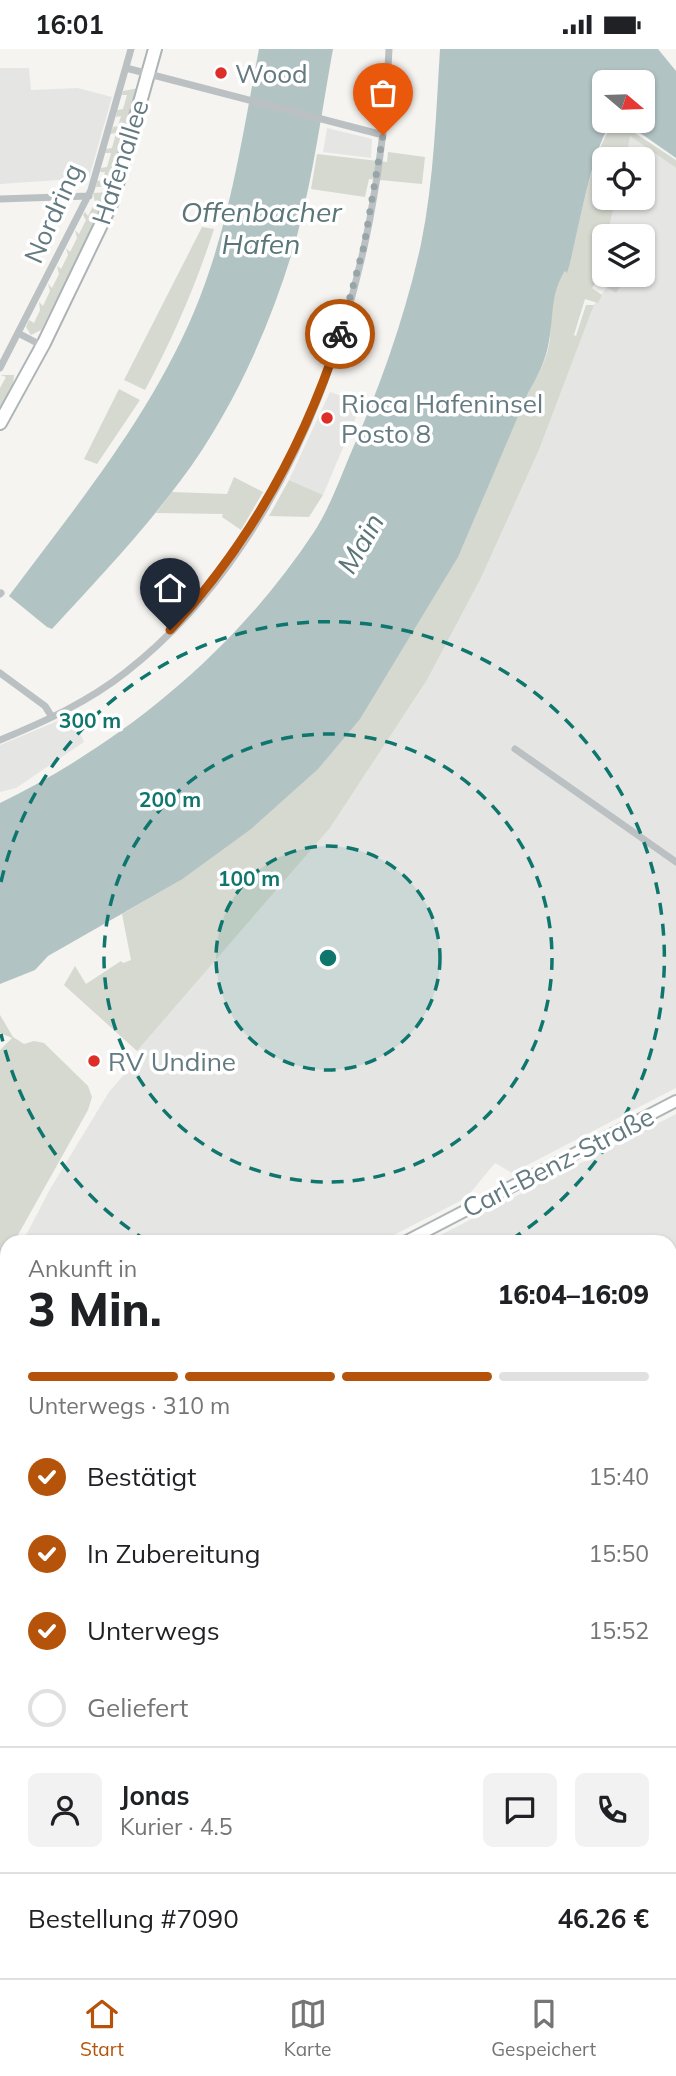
<!DOCTYPE html>
<html lang="de">
<head>
<meta charset="utf-8">
<style>
  body { margin:0; font-family:Mulish,sans-serif; background:#f2f2f2; color:#202124; height:100vh; display:flex; flex-direction:column; font-size:26px; white-space:nowrap }
  * { box-sizing:border-box; margin:0 }
  p { font-size:23px; color:#757577 }
  .icon { flex:none; width:38px; height:38px; fill:none; stroke:currentColor; stroke-width:2; stroke-linecap:round; stroke-linejoin:round }
  .map { position:relative; flex:1; overflow:hidden }
  .panel { position:absolute; left:0px; top:1186px; width:677px; height:744px; display:flex; flex-direction:column; background:#fff; border-radius:21px 21px 0 0; box-shadow:0 2px 5px #0004 }
  .panel>* { flex:none }
  .needle { width:46px; rotate:109deg }
  .fabs { position:absolute; left:592px; top:21px; display:grid; gap:14px }
  .fabs a { display:grid; place-items:center; width:63px; height:63px; border-radius:10px; background:#fff; box-shadow:0 2px 5px #0004; font-size:35px }
  .pin { position:absolute; display:grid; place-items:center; width:60px; height:60px; color:#fff; margin:-72px -30px; border-radius:50% 50% 50% 0; rotate:-45deg; box-shadow:0 0 7px #0007 }
  .pin .icon { rotate:45deg }
  .courier { position:absolute; display:grid; place-items:center; width:70px; height:70px; margin:-35px; border:5px solid #b45309; border-radius:50%; background:#fff; color:#222; box-shadow:0 2px 9px #0007 }
  .summary em { font-style:normal; font-weight:800 }
  .summary div { display:flex; flex-direction:column-reverse }
  .summary { display:flex; align-items:center; justify-content:space-between; height:119px; padding:0 28px }
  h1 { font-size:46px; font-weight:800; line-height:52px }
  .bar { display:grid; grid-template-columns:repeat(4,1fr); gap:10px 7px; align-content:center; height:84px; padding:0 28px }
  .bar i { height:9px; border-radius:5px; background:#e0e0e0 }
  .bar .selected { background:#b45309 }
  .bar p { grid-column:span 4 }
  .line { display:flex; align-items:center; gap:18px; padding:0 28px; border-top:2px solid #e0e0e0 }
  .line div { flex:1 }
  .round { display:grid; place-items:center; flex:none; width:74px; height:74px; border-radius:10px; background:#f2f2f2 }
  ol { padding:0 28px; list-style:none }
  li { display:flex; align-items:center; gap:21px; height:77px }
  li p { margin-inline-start:auto }
  li .icon { padding:7px; border-radius:50%; background:#b45309; color:#fff; stroke-width:4 }
  li:last-child { color:#757577 }
  li i { width:38px; height:38px; border:4px solid #e0e0e0; border-radius:50% }
  .status { display:flex; justify-content:space-between; align-items:center; height:49px; padding:0 35px; background:#fff; direction:ltr }
  .status svg { height:19px; fill:currentColor }
  .tab-bar { display:flex; justify-content:space-around; align-items:center; height:98px; border-top:2px solid #e0e0e0; background:#fff; font-size:19px; color:#757577 }
  .tab-bar a { display:grid; justify-items:center; gap:4px }
  .tab-bar .selected { color:#b45309 }
  .map>svg:first-child { display:block }
  .built { fill:#e5e6e4 }
  .green { fill:#d5d9d0 }
  .water { fill:#b2c3c4 }
  .lines { fill:none; stroke-linecap:round; stroke-linejoin:round }
  .secondary-casing { stroke:#aeb6b8; stroke-width:14 }
  .primary-casing { stroke:#adb4b6; stroke-width:16 }
  .minor { stroke:#bbc1c3; stroke-width:7 }
  .tertiary { stroke:#bbc1c3; stroke-width:10 }
  .secondary { stroke:#fff; stroke-width:10 }
  .primary { stroke:#fff; stroke-width:12 }
  .done { stroke:#97a5a8; stroke-width:7; stroke-dasharray:0 12.6 }
  .route { stroke:#b45309; stroke-width:9 }
  .ring { fill:none; stroke:#0f766e; stroke-width:3.5; stroke-dasharray:12 9 }
  .poi-dot { fill:#dd2e28; stroke:#fff; stroke-width:2.5 }
  .labels { text-anchor:middle; dominant-baseline:central; stroke-width:7; stroke-linejoin:round; paint-order:stroke }
  .poi-label { font-size:26px; fill:#647a81; stroke:#fff; text-anchor:start }
  .street-label { font-size:26px; fill:#647a81; stroke:#fff }
  .water-label { font-size:28px; font-style:italic; fill:#5b7678; stroke:#fff }
  .centre { fill:#0f766e; stroke:#fff; stroke-width:3.5 }
  .ring-label { font-size:21px; text-anchor:middle; font-weight:bold; fill:#0f766e; stroke:#fff; stroke-width:7; stroke-linejoin:round; paint-order:stroke }
</style>
</head>
<body>
<div class="status"><b>16:01</b><svg viewBox="0 0 49 12"><path d="M0 12V9h3v3zM5 12V6h3v6zM10 12V3h3v9zM15 12V0h3v12zM26 1h20v11H26zM47 4h2v5h-2z"/></svg></div>
<div class="map">
<svg width="676" height="1929" viewBox="0 0 676 1929">
  <rect width="100%" height="100%" fill="#f5f4f1"/>
  <path class="built" d="M0,19H29L31,41L78,39L112,48L89,129L0,135Z
    M327,79L372,90L371,109L323,103Z
    M629,86L676,119V1039L512,1124L495,1114L466,1149L380,1193L22,1194L50,1140L109,1043L141,1006L137,1002L330,779L427,631L481,529L539,401L594,256L607,238L615,243L625,226H642V187H607L616,149H642V110H626Z
    M330,343L362,354L323,446L289,431Z
    M72,666L84,693L16,739L0,743V696Z
    M676,1065V1455L670,1457V1194H425Z
    M7,1222V1268L0,1253V1235Z
    M349,1923H525L524,1929H348Z"/>
  <path class="green" d="M139,39L111,137L96,138L97,132L103,131L105,123H100L101,119L107,118L111,104H105L106,100L112,99L116,84L110,85L113,78L118,77L121,67L116,68L117,61L123,60L127,46H122L123,42Z
    M618,73L676,111V119L630,87L626,110H604V149H616L607,187H604L601,209L604,226L627,227L616,244L597,232L592,239L602,246L598,254L585,250L574,286L576,287L586,256H594L539,401L481,529L427,631L330,779L137,1002L64,936L75,917L86,935L121,912L123,914L131,911L122,865L181,831L528,344C538,326 548,309 550,289C551,272 551,257 555,240C557,231 565,225 568,217C577,192 594,83 618,73Z
    M388,103L425,108L422,135L369,130L365,148L311,140L317,105L387,113Z
    M110,143L41,281L31,286L26,278L29,271L34,274L40,261L39,253L43,257L50,242L48,235L52,239L59,225L57,217L61,220L68,206L66,199L70,203L77,189L75,181L79,185L86,171L83,166L85,163L88,167L95,153L93,144Z
    M202,178L214,180C196,236 173,289 145,341L124,331Z
    M1,326H14L13,336L0,362V339L6,328Z
    M119,340L140,351L97,415L84,410Z
    M234,428L263,443L241,481L222,468L223,465L156,464L172,443L227,445Z
    M289,431L323,446L309,468L269,467Z
    M0,966L13,988L24,995L34,992L44,994L88,1037L92,1048L88,1061L14,1193L7,1194V1207L0,1222V1001L12,989L0,984Z
    M676,1455V1718L670,1721V1457Z
    M0,1700L7,1702V1746L0,1745Z"/>
  <path class="water" d="M259,0H333C322,60 314,123 298,183C274,269 235,359 181,431C142,484 96,532 52,580L47,578L9,547C80,452 157,359 200,248C231,168 243,83 259,0Z
    M440,0H658L676,22V109L623,72H642V33H604V72H614C593,88 576,198 567,224L565,222C550,245 554,266 549,292C546,311 538,327 528,344L458,508L360,670L318,720L251,780L181,831L48,907L35,921L0,935V754C125,693 237,600 314,483C329,460 339,432 350,406C380,338 405,268 421,195C434,132 436,64 440,0Z"/>
  <g class="lines">
    <g class="secondary-casing">
      <path id="secondary" d="M403,1194L676,1052
        M0,1270L7,1285"/>
    </g>
    <g class="primary-casing">
      <path id="primary" d="M0,374L44,294L112,153L155,0"/>
    </g>
    <path class="minor" d="M126,19L383,86
      M0,150L89,147
      M18,284L37,294
      M0,319L91,141L131,0
      M0,545L1,544
      M0,624L45,657L52,668
      M0,691C44,673 88,653 126,623C304,484 382,217 389,0
      M515,700L676,813
      M670,1352L676,1350
      M670,1791L676,1790
      M165,1923L192,1929
      M614,1923L645,1929
      M134,1929L154,1923"/>
    <path class="tertiary" d="M0,1304L7,1301"/>
    <use href="#secondary" class="secondary"/>
    <use href="#primary" class="primary"/>
  </g>
  <g class="lines">
    <path class="done" d="M340,285L364,197L383,86"/>
    <path class="route" d="M170,581C250,495 304,397 340,285"/>
  </g>
  <circle cx="328" cy="909" r="112" fill="#0f766e" fill-opacity=".12"/>
  <g class="ring">
    <circle cx="328" cy="909" r="112"/>
    <circle cx="328" cy="909" r="224"/>
    <path d="M147 1192A336 336 0 0 1 1 985M1 833A336 336 0 1 1 509 1192"/>
  </g>
  <g class="poi-dot">
    <circle cx="221" cy="24" r="7"/>
    <circle cx="327" cy="369" r="7"/>
    <circle cx="94" cy="1012" r="7"/>
  </g>
  <g class="labels">
    <g class="poi-label">
      <text x="235" y="24">Wood</text>
      <text x="341" y="354">Rioca Hafeninsel<tspan x="341" dy="30">Posto 8</tspan></text>
      <text x="108" y="1012">RV Undine</text>
    </g>
    <g class="street-label">
      <text transform="translate(120 113) rotate(-72)">Hafenallee</text>
      <text transform="translate(53 164) rotate(-66)">Nordring</text>
      <text transform="translate(558 1113) rotate(-27)">Carl-Benz-Straße</text>
    </g>
    <g class="water-label">
      <text x="261" y="162">Offenbacher<tspan x="261" dy="32">Hafen</tspan></text>
      <text transform="translate(360 494) rotate(-60)">Main</text>
    </g>
  </g>
  <circle cx="328" cy="909" r="10" class="centre"/>
  <g class="ring-label">
    <text x="90" y="679">300 m</text>
    <text x="170" y="758">200 m</text>
    <text x="249" y="837">100 m</text>
  </g>
</svg>
<div class="fabs">
<a><svg class="needle" viewBox="-14 -14 28 28"><path d="M0-13l5 13h-10z" fill="#e53935"/><path d="M0 13l5-13h-10z" fill="#757577"/></svg></a>
<a><svg class="icon" aria-label="locate" viewBox="0 0 24 24"><circle cx="12" cy="12" r="6"/><path d="M12 2v4M12 18v4M2 12h4M18 12h4"/></svg></a>
<a><svg class="icon" aria-label="layers" viewBox="0 0 24 24"><path d="M12 4l9 5-9 5-9-5zM3 14l9 5 9-5"/></svg></a>
</div>
<div class="pin" style="left:383px;top:86px;background:#ea580c"><svg class="icon" aria-label="bag" viewBox="0 0 24 24"><path d="M5 8h14l-1 12H6zM9 8a3 3 0 0 1 6 0"/></svg></div>
<div class="pin" style="left:170px;top:581px;background:#1f2937"><svg class="icon" aria-label="home" viewBox="0 0 24 24"><path d="M3 11l9-7 9 7M6 9v11h12V9"/></svg></div>
<div class="courier" style="left:340px;top:285px"><svg class="icon" aria-label="bike" viewBox="0 0 24 24"><circle cx="6" cy="16" r="4"/><circle cx="18" cy="16" r="4"/><path d="M6 16l4-8h5l3 8M10 8l3 8H6M13 5h3"/></svg></div>
<section class="panel">
<div class="summary"><div><h1>3 Min.</h1><p>Ankunft in</p></div><em>16:04–16:09</em></div>
<div class="bar"><i class="selected"></i><i class="selected"></i><i class="selected"></i><i></i><p>Unterwegs · 310 m</p></div>
<ol>
<li><svg class="icon" aria-label="check" viewBox="0 0 24 24"><path d="M5 12l5 5 9-10"/></svg>Bestätigt<p>15:40</p></li>
<li><svg class="icon" aria-label="check" viewBox="0 0 24 24"><path d="M5 12l5 5 9-10"/></svg>In Zubereitung<p>15:50</p></li>
<li><svg class="icon" aria-label="check" viewBox="0 0 24 24"><path d="M5 12l5 5 9-10"/></svg>Unterwegs<p>15:52</p></li>
<li><i></i>Geliefert</li>
</ol>
<div class="line" style="height:126px"><a class="round"><svg class="icon" aria-label="person" viewBox="0 0 24 24"><circle cx="12" cy="8" r="4"/><path d="M4 21q1-7 8-7t8 7"/></svg></a><div><b>Jonas</b><p>Kurier · 4.5</p></div><a class="round"><svg class="icon" aria-label="chat" viewBox="0 0 24 24"><path d="M4 5h16v11H9l-5 4z"/></svg></a><a class="round"><svg class="icon" aria-label="phone" viewBox="0 0 24 24"><path d="M5 4h4l2 5-3 2q2 4 5 5l2-3 5 2v4C11 20 4 13 5 4z"/></svg></a></div>
<div class="line" style="height:91px"><div>Bestellung #7090</div><b>46.26 €</b></div>
</section>
</div>
<nav class="tab-bar">
<a class="selected"><svg class="icon" aria-label="home" viewBox="0 0 24 24"><path d="M3 11l9-7 9 7M6 9v11h12V9"/></svg>Start</a>
<a><svg class="icon" aria-label="map" viewBox="0 0 24 24"><path d="M3 6l6-2 6 2 6-2v14l-6 2-6-2-6 2zM9 4v14M15 6v14"/></svg>Karte</a>
<a><svg class="icon" aria-label="saved" viewBox="0 0 24 24"><path d="M7 4h10v16l-5-4-5 4z"/></svg>Gespeichert</a>
</nav>
</body>
</html>
